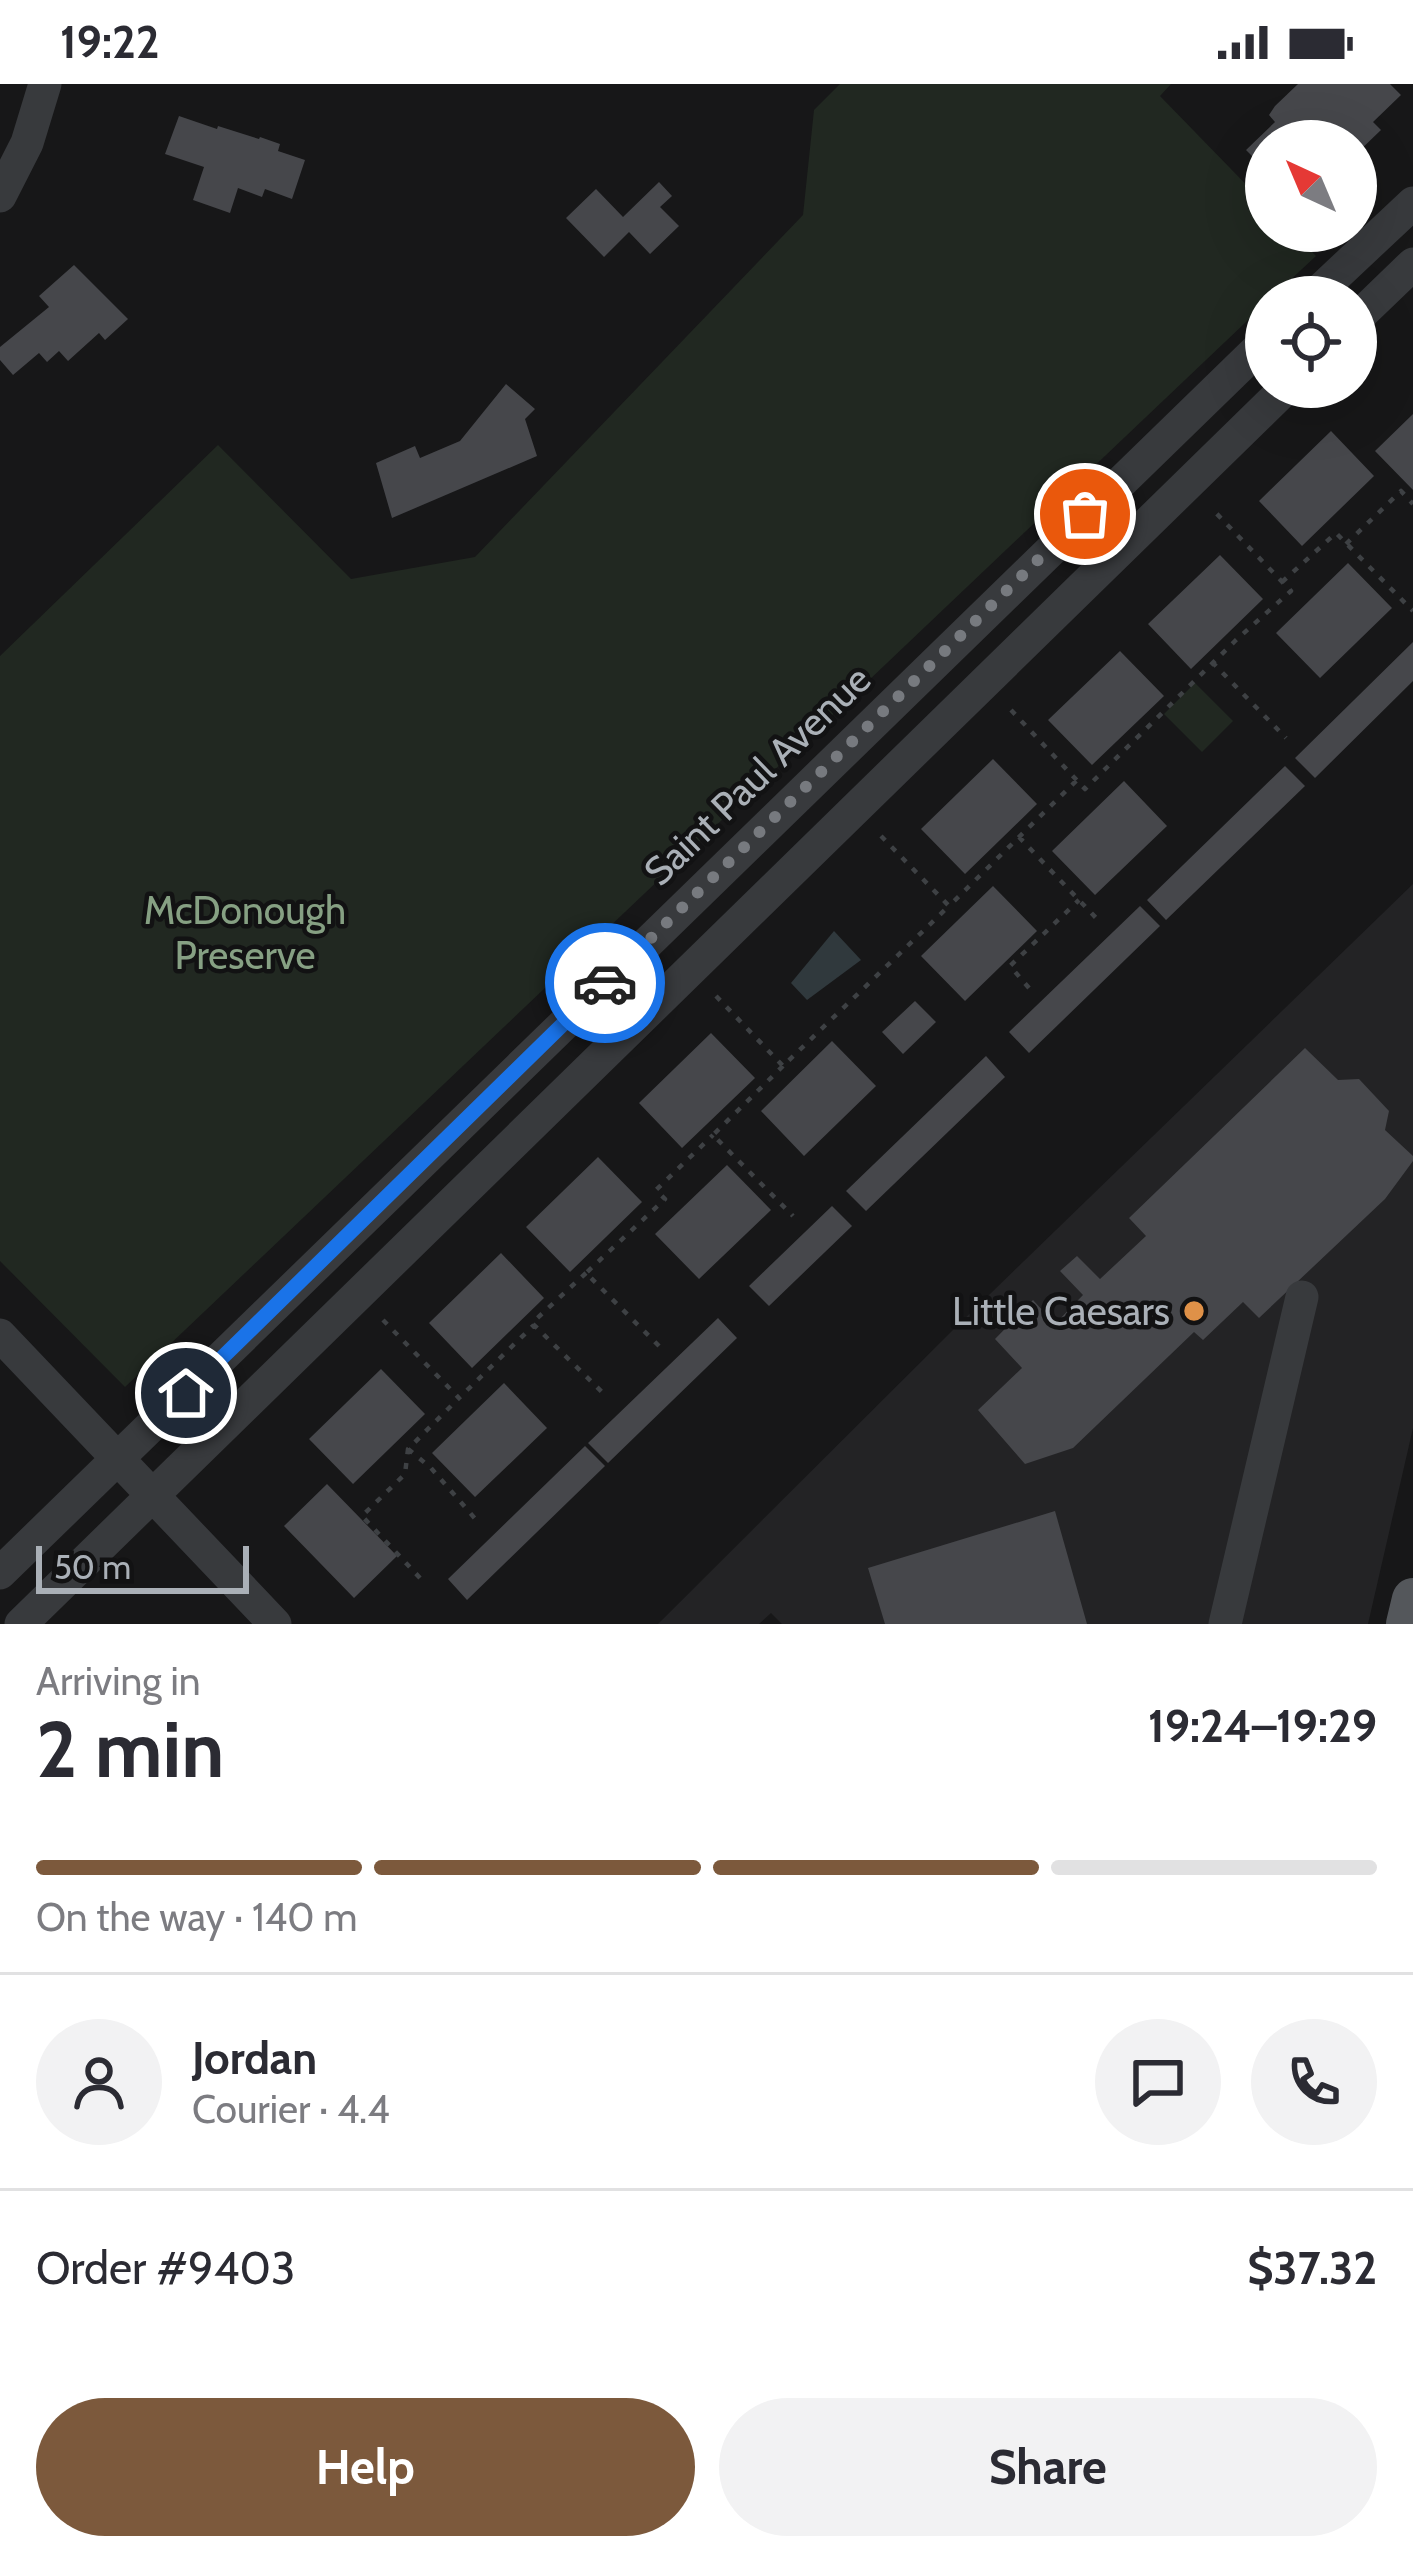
<!DOCTYPE html>
<html lang="en">
<head>
<meta charset="utf-8">
<style>
  body { margin:0; font-family:Cabin,sans-serif; background:#f2f2f3; color:#2b2b33; height:100vh; display:flex; flex-direction:column; font-size:45px; white-space:nowrap }
  * { box-sizing:border-box; margin:0 }
  p { font-size:39px; color:#7c7c81 }
  .icon { flex:none; width:66px; height:66px; fill:none; stroke:currentColor; stroke-width:2; stroke-linecap:round; stroke-linejoin:round }
  .map { position:relative; height:1540px; overflow:hidden }
  .details { display:flex; flex-direction:column; background:#fff; flex:1 }
  .details>* { flex:none }
  .needle { width:78px; rotate:316deg }
  .tools { position:absolute; left:1245px; top:36px; display:grid; gap:24px }
  .tools a { display:grid; place-items:center; width:132px; height:132px; border-radius:50%; background:#fff; box-shadow:0 12px 48px #0002; font-size:60px }
  .scale { position:absolute; left:36px; bottom:30px; width:213px; box-sizing:border-box; padding-left:12px; border:6px solid #aab0b7; border-top:0; font-size:33px; line-height:42px; white-space:nowrap; color:#aab0b7; -webkit-text-stroke:9px #121213; paint-order:stroke }
  .pin { position:absolute; display:grid; place-items:center; width:102px; height:102px; color:#fff; margin:-51px; border:6px solid #fff; border-radius:50%; box-shadow:0 3px 12px #0007 }
  .courier { position:absolute; display:grid; place-items:center; width:120px; height:120px; margin:-60px; border:9px solid #1a73e8; border-radius:50%; background:#fff; color:#222; box-shadow:0 3px 15px #0007 }
  .overview em { font-style:normal; font-weight:700 }
  .overview div { display:flex; flex-direction:column-reverse }
  .overview { display:flex; align-items:center; justify-content:space-between; height:204px; padding:0 36px }
  h1 { font-size:78px; font-weight:700; line-height:90px }
  .bar { display:grid; grid-template-columns:repeat(4,1fr); gap:18px 12px; align-content:center; height:144px; padding:0 36px }
  .bar i { height:15px; border-radius:9px; background:#e1e1e2 }
  .bar .on { background:#7c593c }
  .bar p { grid-column:span 4 }
  .line { display:flex; align-items:center; gap:30px; padding:0 36px; border-top:3px solid #e1e1e2 }
  .line div { flex:1 }
  .round { display:grid; place-items:center; flex:none; width:126px; height:126px; border-radius:63px; background:#f2f2f3 }
  .action { display:flex; gap:24px; margin-top:auto; padding:24px 36px }
  .action a { flex:1; height:138px; border-radius:72px; background:#7c593c; color:#fff; font-size:48px; font-weight:700; line-height:138px; text-align:center }
  .action a+a { background:#f2f2f3; color:#2b2b33 }
  .status { display:flex; justify-content:space-between; align-items:center; height:84px; padding:0 60px; background:#fff; direction:ltr }
  .status svg { height:33px; fill:currentColor }
  .map>svg:first-child { display:block }
  .built { fill:#232325 }
  .green { fill:#212821 }
  .water { fill:#30393d }
  .building { fill:#46474b }
  .lines { fill:none; stroke-linecap:round; stroke-linejoin:round }
  .path { stroke:#3e4144; stroke-width:4.5; stroke-dasharray:6 9; stroke-linecap:butt }
  .minor { stroke:#383a3d; stroke-width:33 }
  .major { stroke:#54575b; stroke-width:42 }
  .done { stroke:#777a7f; stroke-width:12; stroke-dasharray:0 21.6 }
  .route { stroke:#1a73e8; stroke-width:15 }
  .poi-dot { fill:#df9148; stroke:#121213; stroke-width:4.5 }
  .labels { text-anchor:middle; dominant-baseline:central; stroke-width:9; stroke-linejoin:round; paint-order:stroke }
  .street-label { font-size:39px; fill:#aab0b7; stroke:#121213 }
  .park-label { font-size:39px; fill:#86a083; stroke:#121213 }
  .poi-label { font-size:39px; fill:#aab0b7; stroke:#121213; text-anchor:end }
</style>
</head>
<body>
<div class="status"><b>19:22</b><svg viewBox="0 0 49 12"><path d="M0 12V9h3v3zM5 12V6h3v6zM10 12V3h3v9zM15 12V0h3v12zM26 1h20v11H26zM47 4h2v5h-2z"/></svg></div>
<div class="map">
<svg width="1413" height="1540" viewBox="0 0 1413 1540">
  <rect width="100%" height="100%" fill="#171718"/>
  <path class="built" d="M1413,800V1344L1368,1540H782L771,1529L759,1540H658L958,1241Z"/>
  <path class="green" d="M840,0H1171L1160,12L1266,121V147H1292L1316,172L1272,213H1266V219L125,1303L0,1177V572L218,361L351,495L475,473L803,131L814,26Z
    M1195,599L1233,637L1202,668L1164,630Z"/>
  <path class="water" d="M834,847L861,876L807,916L791,899Z"/>
  <path class="building" d="M1298,0H1390L1401,11L1373,38L1381,46L1356,70V57H1266V86L1246,66L1275,38L1269,31L1275,22Z
    M179,32L217,45L218,42L259,55L260,53L280,60L278,67L305,76L292,115L265,105L262,113L238,104L230,129L193,116L204,83L165,70Z
    M659,98L672,112L660,123L679,142L650,170L629,148L604,173L566,134L596,105L623,133Z
    M74,181L128,235L105,256L99,249L68,277L59,267L47,278L39,269L13,291L0,276V263L49,223L39,212Z
    M506,300L535,325L525,335L537,372L392,434L376,379L415,362L420,374L460,357Z
    M1413,330V406L1375,367Z
    M1331,347L1374,392L1302,462L1259,417Z
    M1220,471L1263,515L1191,585L1148,540Z
    M1348,479L1392,524L1320,594L1276,549Z
    M1413,558V597L1315,694L1295,674Z
    M1120,567L1164,612L1092,681L1048,636Z
    M993,675L1037,720L965,790L921,745Z
    M1285,682L1305,702L1166,836L1147,816Z
    M1124,697L1167,742L1095,811L1052,767Z
    M993,802L1037,847L965,917L921,872Z
    M1140,822L1160,842L1029,969L1009,948Z
    M915,917L936,938L903,970L882,948Z
    M711,949L755,994L682,1064L639,1019Z
    M832,957L876,1002L804,1072L761,1027Z
    M1305,964L1338,996L1359,995L1389,1027L1385,1046L1413,1072V1077L1385,1115L1259,1234L1243,1218L1203,1256L1194,1248L1073,1364L1025,1380L978,1326L1022,1284L995,1255L1033,1216L1055,1240L1083,1211L1060,1187L1077,1172L1100,1195L1146,1152L1129,1134Z
    M986,972L1005,993L866,1127L846,1107Z
    M598,1073L642,1118L570,1188L526,1143Z
    M727,1081L771,1126L699,1195L655,1150Z
    M832,1122L852,1142L769,1222L749,1202Z
    M501,1169L544,1214L472,1284L429,1239Z
    M718,1234L737,1254L608,1379L588,1359Z
    M381,1285L425,1330L353,1400L309,1355Z
    M504,1299L547,1344L475,1413L432,1369Z
    M585,1362L605,1382L467,1516L448,1495Z
    M327,1400L397,1472L354,1514L284,1442Z
    M1055,1427L1087,1540H885L868,1484Z"/>
  <g class="lines">
    <path class="path" d="M1346,460L1401,407L1413,420
      M1282,498L1336,449L1413,527
      M1212,578L1286,654
      M1011,626L1085,705L1236,556L1291,507L1215,428
      M881,752L949,822L1077,696
      M1019,753L1098,836
      M1029,904L1010,882L1079,816
      M716,912L783,982L949,822
      M783,982L713,1051L793,1132
      M586,1189L532,1239L607,1313
      M383,1236L459,1314L534,1241
      M659,1262L586,1189L665,1115L656,1106L713,1051
      M408,1365L431,1384L478,1438
      M420,1494L362,1432L405,1390L408,1365L459,1314"/>
    <path class="minor" d="M0,112L27,59L45,0
      M1313,213L1413,119
      M1356,235L1413,180
      M0,1251L275,1540
      M0,1489L1266,257
      M21,1540L1287,303
      M1225,1540L1302,1213"/>
    <path class="major" d="M1407,1540L1413,1515"/>
  </g>
  <g class="lines">
    <path class="done" d="M605,899L1085,430"/>
    <path class="route" d="M186,1309L605,899"/>
  </g>
  <circle class="poi-dot" cx="1194" cy="1227" r="12"/>
  <g class="labels">
    <g class="street-label">
      <text transform="translate(757 691) rotate(-44)">Saint Paul Avenue</text>
    </g>
    <g class="park-label">
      <text x="245" y="826">McDonough<tspan x="245" dy="45">Preserve</tspan></text>
    </g>
    <g class="poi-label">
      <text x="1170" y="1227">Little Caesars</text>
    </g>
  </g>
</svg>
<div class="tools">
<a><svg class="needle" viewBox="-14 -14 28 28"><path d="M0-13l5 13h-10z" fill="#e53935"/><path d="M0 13l5-13h-10z" fill="#7c7c81"/></svg></a>
<a><svg class="icon" aria-label="locate" viewBox="0 0 24 24"><circle cx="12" cy="12" r="6"/><path d="M12 2v4M12 18v4M2 12h4M18 12h4"/></svg></a>
</div>
<div class="scale">50 m</div>
<div class="pin" style="left:1085px;top:430px;background:#ea580c"><svg class="icon" aria-label="bag" viewBox="0 0 24 24"><path d="M5 8h14l-1 12H6zM9 8a3 3 0 0 1 6 0"/></svg></div>
<div class="pin" style="left:186px;top:1309px;background:#1f2937"><svg class="icon" aria-label="home" viewBox="0 0 24 24"><path d="M3 11l9-7 9 7M6 9v11h12V9"/></svg></div>
<div class="courier" style="left:605px;top:899px"><svg class="icon" aria-label="car" viewBox="0 0 24 24"><path d="M5 17H2v-5l4-1 3-4h7l3 4 3 1v5h-3M9 17h6M6 11h13"/><circle cx="7" cy="17" r="2"/><circle cx="17" cy="17" r="2"/></svg></div>
</div>
<section class="details">
<div class="overview"><div><h1>2 min</h1><p>Arriving in</p></div><em>19:24–19:29</em></div>
<div class="bar"><i class="on"></i><i class="on"></i><i class="on"></i><i></i><p>On the way · 140 m</p></div>
<div class="line" style="height:216px"><a class="round"><svg class="icon" aria-label="person" viewBox="0 0 24 24"><circle cx="12" cy="8" r="4"/><path d="M4 21q1-7 8-7t8 7"/></svg></a><div><b>Jordan</b><p>Courier · 4.4</p></div><a class="round"><svg class="icon" aria-label="chat" viewBox="0 0 24 24"><path d="M4 5h16v11H9l-5 4z"/></svg></a><a class="round"><svg class="icon" aria-label="phone" viewBox="0 0 24 24"><path d="M5 4h4l2 5-3 2q2 4 5 5l2-3 5 2v4C11 20 4 13 5 4z"/></svg></a></div>
<div class="line" style="height:156px"><div>Order #9403</div><b>$37.32</b></div>
<div class="action"><a>Help</a><a>Share</a></div>
</section>
</body>
</html>
